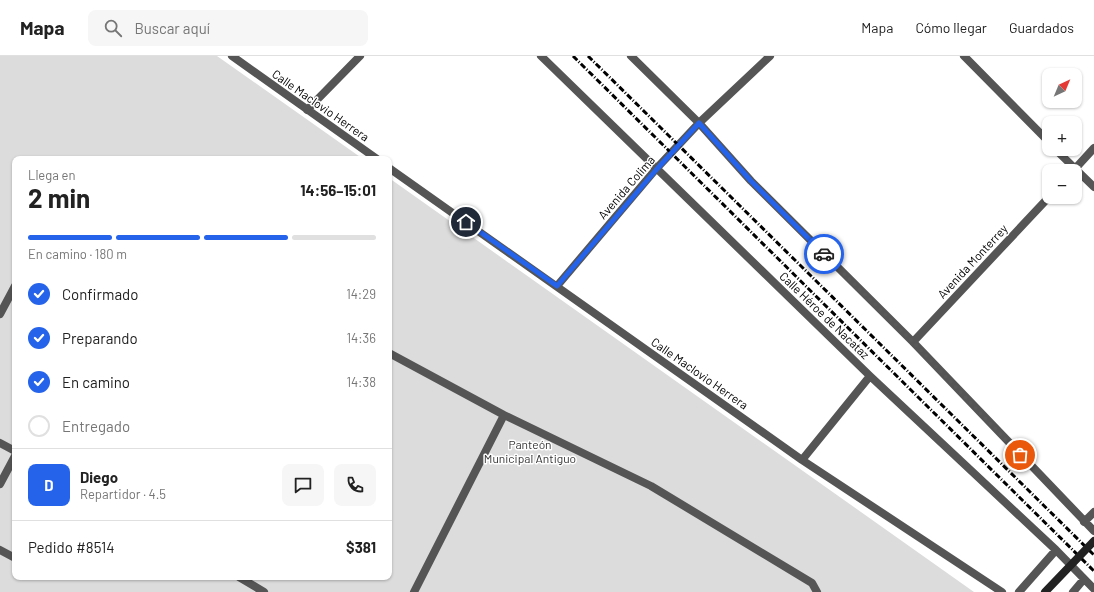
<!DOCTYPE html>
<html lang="es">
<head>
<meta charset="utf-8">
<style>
  body { margin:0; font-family:Barlow,sans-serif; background:#f6f6f6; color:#222; height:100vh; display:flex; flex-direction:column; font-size:15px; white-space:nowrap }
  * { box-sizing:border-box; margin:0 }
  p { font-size:13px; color:#767676 }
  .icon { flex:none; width:22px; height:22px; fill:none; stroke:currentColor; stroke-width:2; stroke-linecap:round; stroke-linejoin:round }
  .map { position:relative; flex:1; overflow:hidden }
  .details { position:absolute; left:12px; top:100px; width:380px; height:424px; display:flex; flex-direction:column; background:#fff; border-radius:8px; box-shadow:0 1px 3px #0004 }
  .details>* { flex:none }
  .needle { width:26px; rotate:44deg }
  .buttons { position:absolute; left:1042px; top:12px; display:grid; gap:8px }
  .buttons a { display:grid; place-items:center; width:40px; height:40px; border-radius:8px; background:#fff; box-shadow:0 1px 3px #0004; font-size:20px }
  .pin { position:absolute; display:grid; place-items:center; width:34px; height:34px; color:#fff; margin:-17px; border:2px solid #fff; border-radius:50%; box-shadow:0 1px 4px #0007 }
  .courier { position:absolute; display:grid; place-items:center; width:40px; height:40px; margin:-20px; border:3px solid #2563eb; border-radius:50%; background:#fff; color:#222; box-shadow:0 1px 5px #0007 }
  .head em { font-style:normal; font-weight:700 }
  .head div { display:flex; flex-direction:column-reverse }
  .head { display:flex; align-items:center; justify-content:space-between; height:68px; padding:0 16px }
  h1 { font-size:26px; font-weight:700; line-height:30px }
  .bar { display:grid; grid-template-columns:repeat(4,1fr); gap:6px 4px; align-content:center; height:48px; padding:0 16px }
  .bar i { height:5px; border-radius:3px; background:#e0e0e0 }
  .bar .selected { background:#2563eb }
  .bar p { grid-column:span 4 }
  .line { display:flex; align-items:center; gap:10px; padding:0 16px; border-top:1px solid #e0e0e0 }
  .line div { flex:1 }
  .round { display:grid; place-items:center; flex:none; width:42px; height:42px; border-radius:8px; background:#f6f6f6 }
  ol { padding:0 16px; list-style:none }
  li { display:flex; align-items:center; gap:12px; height:44px }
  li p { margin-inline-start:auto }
  li .icon { padding:4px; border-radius:50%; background:#2563eb; color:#fff; stroke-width:4 }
  li:last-child { color:#767676 }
  li i { width:22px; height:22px; border:2px solid #e0e0e0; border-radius:50% }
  header { display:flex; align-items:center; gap:24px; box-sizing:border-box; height:56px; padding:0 20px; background:#fff; border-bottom:1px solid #e0e0e0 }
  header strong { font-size:19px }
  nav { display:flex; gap:22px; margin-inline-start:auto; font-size:14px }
  .search { width:280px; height:36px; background:#f6f6f6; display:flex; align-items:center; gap:10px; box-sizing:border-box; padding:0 14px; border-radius:8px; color:#767676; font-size:15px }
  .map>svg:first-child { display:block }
  .green { fill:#dcdcdc }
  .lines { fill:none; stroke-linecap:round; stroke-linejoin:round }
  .lane { stroke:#555; stroke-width:8 }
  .street { stroke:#555; stroke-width:8 }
  .rail { stroke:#000; stroke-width:3; stroke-dasharray:6 2 1 2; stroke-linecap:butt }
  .secondary-bridge { stroke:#222; stroke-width:8 }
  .done { stroke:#595959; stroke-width:4; stroke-dasharray:0 7.2 }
  .route { stroke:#2563eb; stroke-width:5 }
  .labels { text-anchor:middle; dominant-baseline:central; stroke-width:3; stroke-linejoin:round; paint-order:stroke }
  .street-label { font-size:12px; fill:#000; stroke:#fff }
  .park-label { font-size:12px; fill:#333; stroke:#fff }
</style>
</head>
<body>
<header>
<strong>Mapa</strong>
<div class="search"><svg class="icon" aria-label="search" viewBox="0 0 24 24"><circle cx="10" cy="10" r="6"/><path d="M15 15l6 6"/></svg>Buscar aquí</div>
<nav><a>Mapa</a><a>Cómo llegar</a><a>Guardados</a></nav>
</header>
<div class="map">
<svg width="1094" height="536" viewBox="0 0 1094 536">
  <rect width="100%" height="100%" fill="#fff"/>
  <path class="green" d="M0,0H217L363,103H15V521H389V122L974,536H0Z"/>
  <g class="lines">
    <path class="lane" d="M0,258L15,230
      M389,297L504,359L651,430L812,527L817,536
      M0,387L15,395
      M0,428L15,400
      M0,494L15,502
      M239,521L264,536
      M414,536L504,359"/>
    <path class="street" d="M232,0L377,103
      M541,0L870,320L1056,494L1094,533
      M631,0L699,67L751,125L913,286L1094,475
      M964,0L1049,86
      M307,54L360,0
      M1055,93L1094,131
      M389,112L802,404L1002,536
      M1073,115L1094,92
      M557,230L656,113L699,67L770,0
      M913,286L1049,141
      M802,404L870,320
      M1084,466L1094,456
      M1019,536L1056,494
      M1073,536L1084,523"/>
    <path class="rail" d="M573,0L1094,515
      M588,0L1094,499"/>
    <path class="secondary-bridge" d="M1045,536L1094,485"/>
  </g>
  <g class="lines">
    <path class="done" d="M824,198L913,286L1020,399"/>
    <path class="route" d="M466,166L557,230L656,114L699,67L751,125L824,198"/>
  </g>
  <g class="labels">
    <g class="street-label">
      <text transform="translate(321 49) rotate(35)">Calle Maclovio Herrera</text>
      <text transform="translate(626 131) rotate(-49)">Avenida Colima</text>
      <text transform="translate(972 205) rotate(-47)">Avenida Monterrey</text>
      <text transform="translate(825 259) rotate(44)">Calle Héroe de Nacataz</text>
      <text transform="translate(700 317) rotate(35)">Calle Maclovio Herrera</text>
    </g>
    <g class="park-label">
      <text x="530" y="388">Panteón<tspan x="530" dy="14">Municipal Antiguo</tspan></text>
    </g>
  </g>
</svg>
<div class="buttons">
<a><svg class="needle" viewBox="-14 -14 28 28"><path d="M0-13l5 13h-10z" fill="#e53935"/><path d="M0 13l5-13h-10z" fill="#767676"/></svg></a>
<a>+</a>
<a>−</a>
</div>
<div class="pin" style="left:1020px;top:399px;background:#ea580c"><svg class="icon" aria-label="bag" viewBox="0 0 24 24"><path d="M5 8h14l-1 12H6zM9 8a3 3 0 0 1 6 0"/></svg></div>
<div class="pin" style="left:466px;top:166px;background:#1f2937"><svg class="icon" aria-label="home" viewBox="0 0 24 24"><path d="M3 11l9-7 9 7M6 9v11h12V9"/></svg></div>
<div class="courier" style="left:824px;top:198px"><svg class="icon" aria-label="car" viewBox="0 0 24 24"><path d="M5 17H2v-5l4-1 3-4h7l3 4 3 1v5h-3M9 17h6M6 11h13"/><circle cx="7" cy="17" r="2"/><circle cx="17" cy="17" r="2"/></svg></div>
<section class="details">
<div class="head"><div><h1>2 min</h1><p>Llega en</p></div><em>14:56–15:01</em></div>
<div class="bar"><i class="selected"></i><i class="selected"></i><i class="selected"></i><i></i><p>En camino · 180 m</p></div>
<ol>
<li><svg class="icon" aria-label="check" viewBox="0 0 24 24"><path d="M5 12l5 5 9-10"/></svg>Confirmado<p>14:29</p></li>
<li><svg class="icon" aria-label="check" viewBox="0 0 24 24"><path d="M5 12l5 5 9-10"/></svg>Preparando<p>14:36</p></li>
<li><svg class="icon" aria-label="check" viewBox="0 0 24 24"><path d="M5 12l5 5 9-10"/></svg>En camino<p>14:38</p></li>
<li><i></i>Entregado</li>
</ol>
<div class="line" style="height:72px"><b class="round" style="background:#2563eb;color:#fff">D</b><div><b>Diego</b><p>Repartidor · 4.5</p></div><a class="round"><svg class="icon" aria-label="chat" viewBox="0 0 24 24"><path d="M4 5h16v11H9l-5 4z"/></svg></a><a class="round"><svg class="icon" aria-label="phone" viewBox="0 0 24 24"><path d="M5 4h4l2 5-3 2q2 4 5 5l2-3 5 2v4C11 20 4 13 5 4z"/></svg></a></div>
<div class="line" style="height:52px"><div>Pedido #8514</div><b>$381</b></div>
</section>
</div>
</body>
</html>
